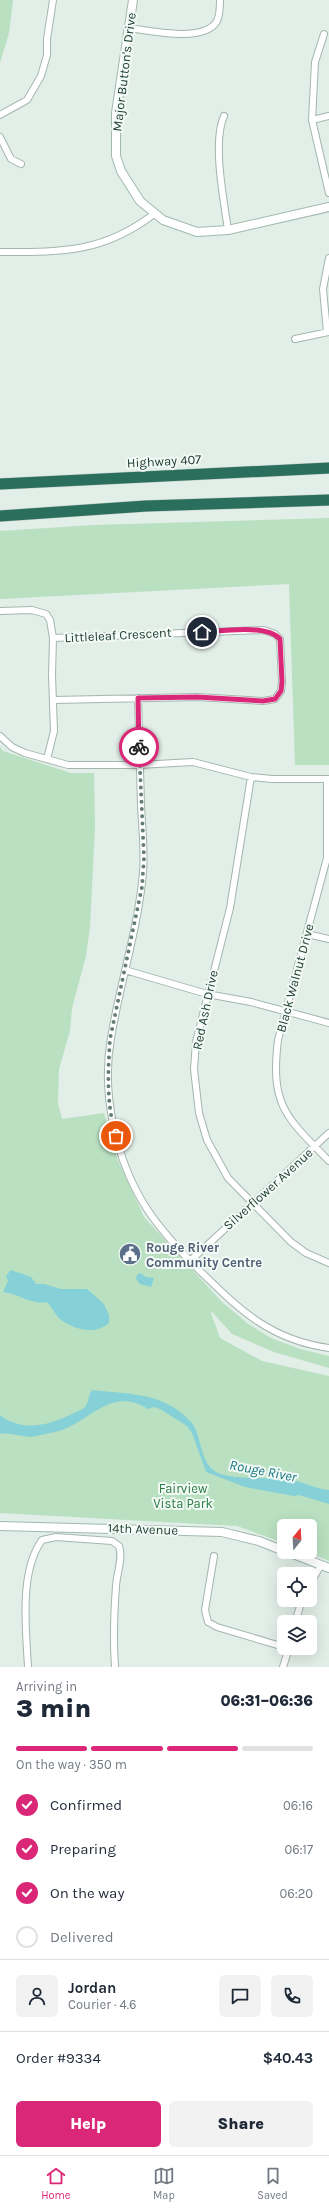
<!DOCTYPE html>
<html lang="en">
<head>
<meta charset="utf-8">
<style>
  body { margin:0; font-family:Karla,sans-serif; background:#f2f2f3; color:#1f2937; height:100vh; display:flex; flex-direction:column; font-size:15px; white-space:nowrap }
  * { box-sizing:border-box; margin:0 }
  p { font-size:13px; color:#747a83 }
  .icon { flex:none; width:22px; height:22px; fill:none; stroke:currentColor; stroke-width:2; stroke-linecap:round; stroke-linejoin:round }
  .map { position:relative; height:1667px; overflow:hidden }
  .sheet { display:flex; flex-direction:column; background:#fff; flex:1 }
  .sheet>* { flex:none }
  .needle { width:26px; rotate:18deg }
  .tools { position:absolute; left:277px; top:1519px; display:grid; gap:8px }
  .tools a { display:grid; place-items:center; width:40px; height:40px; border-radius:6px; background:#fff; box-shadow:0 4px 16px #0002; font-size:20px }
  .pin { position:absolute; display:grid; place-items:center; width:34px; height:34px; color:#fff; margin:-17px; border:2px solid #fff; border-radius:50%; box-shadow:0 1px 4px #0007 }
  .courier { position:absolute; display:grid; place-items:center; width:40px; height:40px; margin:-20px; border:3px solid #db2777; border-radius:50%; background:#fff; color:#222; box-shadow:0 1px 5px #0007 }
  .head em { font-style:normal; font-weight:800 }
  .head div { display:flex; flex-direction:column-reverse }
  .head { display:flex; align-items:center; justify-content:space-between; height:68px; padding:0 16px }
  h1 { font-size:26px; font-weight:800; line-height:30px }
  .bar { display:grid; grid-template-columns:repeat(4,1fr); gap:6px 4px; align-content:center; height:48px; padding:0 16px }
  .bar i { height:5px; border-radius:3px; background:#e0e1e3 }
  .bar .current { background:#db2777 }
  .bar p { grid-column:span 4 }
  .line { display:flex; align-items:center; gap:10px; padding:0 16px; border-top:1px solid #e0e1e3 }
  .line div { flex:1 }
  .round { display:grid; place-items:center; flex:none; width:42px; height:42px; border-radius:6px; background:#f2f2f3 }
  ol { padding:0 16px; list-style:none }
  li { display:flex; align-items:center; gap:12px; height:44px }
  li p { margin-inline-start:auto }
  li .icon { padding:4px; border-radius:50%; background:#db2777; color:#fff; stroke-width:4 }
  li:last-child { color:#747a83 }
  li i { width:22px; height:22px; border:2px solid #e0e1e3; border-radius:50% }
  .cta { display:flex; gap:8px; margin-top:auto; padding:8px 16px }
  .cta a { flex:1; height:46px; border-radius:6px; background:#db2777; color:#fff; font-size:16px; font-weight:800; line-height:46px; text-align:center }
  .cta a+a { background:#f2f2f3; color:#1f2937 }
  .tab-bar { display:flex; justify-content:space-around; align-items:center; height:56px; border-top:1px solid #e0e1e3; background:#fff; font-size:11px; color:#747a83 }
  .tab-bar a { display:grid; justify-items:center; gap:2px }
  .tab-bar .current { color:#db2777 }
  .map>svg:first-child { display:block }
  .green { fill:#b9e0c1 }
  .water { fill:#86d0d7 }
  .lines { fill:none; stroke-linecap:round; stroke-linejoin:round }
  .street-casing { stroke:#a4b6af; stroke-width:8 }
  .secondary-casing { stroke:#a0baaf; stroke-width:10 }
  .highway-casing { stroke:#c1cac6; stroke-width:12 }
  .street { stroke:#fff; stroke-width:6 }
  .secondary { stroke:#fff; stroke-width:8 }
  .highway { stroke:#2a6f5c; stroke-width:11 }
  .done { stroke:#657d74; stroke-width:4; stroke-dasharray:0 7.2 }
  .route { stroke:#db2777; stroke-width:5 }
  .labels { text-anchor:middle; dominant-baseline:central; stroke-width:4; stroke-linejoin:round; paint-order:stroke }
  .street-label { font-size:13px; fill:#214035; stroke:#f3faf6 }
  .service-label { font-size:13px; font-weight:bold; fill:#4e5e75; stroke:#f3faf6; text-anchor:start }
  .park-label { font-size:13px; fill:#277b41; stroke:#f3faf6 }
  .water-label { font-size:14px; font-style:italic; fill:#157781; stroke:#f3faf6 }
</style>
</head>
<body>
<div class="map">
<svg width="329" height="1667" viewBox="0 0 329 1667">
  <rect width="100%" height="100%" fill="#e2eee8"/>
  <path class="green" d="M0,0H13L9,33L0,63Z
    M329,518V765H295L289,584L0,599V531L94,525Z
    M0,747L3,751L71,773H94L95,827L90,927L86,956L72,1008L70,1031L59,1069L58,1103L62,1119L104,1113L117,1158L144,1217L221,1301L247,1323L271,1338L300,1349L329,1356V1368L274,1352L232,1334L212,1312L211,1313L220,1338L262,1361L329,1376V1561L308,1552H310V1526H284V1543L237,1526L0,1513Z"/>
  <path class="water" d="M11,1270L31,1277L36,1284H44L61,1289H87L104,1304L109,1315V1323C95,1336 71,1329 59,1318C54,1313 52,1307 47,1302C32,1305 19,1294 3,1292L8,1281L6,1276Z
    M140,1273L146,1277L154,1278L151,1287L140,1284L136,1279L137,1275Z
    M92,1390C124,1394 158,1392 184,1415C187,1418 192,1422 194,1426C201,1439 201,1460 213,1470C226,1481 269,1477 288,1479C302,1481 315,1489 329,1490V1504L299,1495L294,1496L245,1487L206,1472L192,1433L187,1426L160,1409L154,1407L148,1409C107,1384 88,1428 50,1433C45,1434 38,1436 32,1437C24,1437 6,1432 0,1434V1415C23,1433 50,1425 74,1413C78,1411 81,1411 85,1407C89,1402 88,1395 92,1390Z"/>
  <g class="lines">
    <g class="street-casing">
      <path id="street" d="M129,28C150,31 205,43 217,21C220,15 220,7 220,0
        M324,34L315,62L312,120L329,193
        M0,115L27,100L41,76L47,55V39L53,0
        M224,116C212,142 224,201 228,230
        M312,120L329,116
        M0,137L11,159L21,164
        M0,252C62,252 103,253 154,214
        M327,332L323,289L329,258
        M295,339L329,332
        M0,611L32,610L46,614L50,620L53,638L52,675L54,731L47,759
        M53,638L264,630L275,634L280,639L282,682L281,691L275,699L263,701L197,697L54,700
        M138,698C139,734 140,769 141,805C142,828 145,851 143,873C138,929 120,983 111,1038C101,1094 116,1161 147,1209C162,1232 182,1253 201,1272C241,1311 271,1340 329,1348
        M0,736L12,747L25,753L68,765H139L193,762L251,777L272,779H329
        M251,777L230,908L196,1042L194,1069L199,1113L207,1140L228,1178L291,1242L306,1253L329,1263
        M327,779V858L278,1040C270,1106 286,1117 329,1161
        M307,934L329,939
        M125,970L207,994L251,1002L329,1023
        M190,1261L329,1133
        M214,1556L205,1610L208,1622L217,1627L284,1647
        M310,1584L321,1565
        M295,1622L302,1600
        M28,1667C26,1629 19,1572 42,1540L56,1537L112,1541L119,1546C123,1559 117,1572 116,1586C114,1613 113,1640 115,1667
        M283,1667L289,1648"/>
    </g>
    <g class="secondary-casing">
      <path id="secondary" d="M133,0L116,113V156L121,171L140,201L163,220L197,232L228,230L329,207
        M0,1526L222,1532L259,1541L284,1551
        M288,1552L329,1568"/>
    </g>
    <g class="highway-casing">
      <path id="highway" d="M0,484L329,468
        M0,516L146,506L329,500"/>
    </g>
    <use href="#street" class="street"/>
    <use href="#secondary" class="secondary"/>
    <use href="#highway" class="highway"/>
  </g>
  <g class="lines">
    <path class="done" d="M116,1136C106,1104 108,1071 110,1039L142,887L144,858L139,747"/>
    <path class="route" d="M139,747L138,698L197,697L263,701L275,699L281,691L282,682L280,639C267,624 222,631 202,632"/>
  </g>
  <defs>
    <g id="civic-disc" transform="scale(1.15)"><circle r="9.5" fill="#5c6f8a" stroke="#f3faf6"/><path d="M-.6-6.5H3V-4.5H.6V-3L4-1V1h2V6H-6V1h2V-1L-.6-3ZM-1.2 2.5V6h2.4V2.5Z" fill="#fff"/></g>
  </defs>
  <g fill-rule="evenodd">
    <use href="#civic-disc" x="130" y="1254"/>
  </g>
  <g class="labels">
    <g class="street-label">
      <text transform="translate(124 72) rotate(-83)">Major Button's Drive</text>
      <text transform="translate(164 461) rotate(-3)">Highway 407</text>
      <text transform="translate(118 635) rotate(-3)">Littleleaf Crescent</text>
      <text transform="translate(295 978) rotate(-75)">Black Walnut Drive</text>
      <text transform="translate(205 1010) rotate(-78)">Red Ash Drive</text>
      <text transform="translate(268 1189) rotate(-42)">Silverflower Avenue</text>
      <text transform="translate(143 1529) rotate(2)">14th Avenue</text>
    </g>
    <g class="service-label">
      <text x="146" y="1247">Rouge River<tspan x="146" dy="15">Community Centre</tspan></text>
    </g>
    <g class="park-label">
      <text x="183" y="1488">Fairview<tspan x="183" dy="15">Vista Park</tspan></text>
    </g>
    <g class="water-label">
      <text transform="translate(263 1471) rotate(11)">Rouge River</text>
    </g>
  </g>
</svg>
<div class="tools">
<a><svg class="needle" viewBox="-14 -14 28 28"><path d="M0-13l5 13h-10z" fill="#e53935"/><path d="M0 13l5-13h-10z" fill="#747a83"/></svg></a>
<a><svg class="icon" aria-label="locate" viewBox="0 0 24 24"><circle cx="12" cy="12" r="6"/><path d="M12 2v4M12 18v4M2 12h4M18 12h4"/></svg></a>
<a><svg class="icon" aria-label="layers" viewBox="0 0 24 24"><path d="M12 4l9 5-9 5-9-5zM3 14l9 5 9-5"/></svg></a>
</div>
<div class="pin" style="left:116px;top:1136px;background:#ea580c"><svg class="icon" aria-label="bag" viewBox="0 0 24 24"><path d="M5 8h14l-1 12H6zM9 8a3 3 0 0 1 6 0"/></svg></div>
<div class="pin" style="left:202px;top:632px;background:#1f2937"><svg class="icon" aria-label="home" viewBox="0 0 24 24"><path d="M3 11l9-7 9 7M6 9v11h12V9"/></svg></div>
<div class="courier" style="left:139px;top:747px"><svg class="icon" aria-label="bike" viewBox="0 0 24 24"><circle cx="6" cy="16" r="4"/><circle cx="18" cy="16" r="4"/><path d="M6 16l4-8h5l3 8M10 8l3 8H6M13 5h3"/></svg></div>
</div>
<section class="sheet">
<div class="head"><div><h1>3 min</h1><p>Arriving in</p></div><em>06:31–06:36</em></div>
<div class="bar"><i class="current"></i><i class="current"></i><i class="current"></i><i></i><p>On the way · 350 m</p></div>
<ol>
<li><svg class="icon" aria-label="check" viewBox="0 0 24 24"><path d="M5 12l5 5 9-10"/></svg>Confirmed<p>06:16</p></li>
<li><svg class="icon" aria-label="check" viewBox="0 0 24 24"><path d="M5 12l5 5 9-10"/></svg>Preparing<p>06:17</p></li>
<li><svg class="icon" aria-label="check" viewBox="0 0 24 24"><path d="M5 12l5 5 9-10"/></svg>On the way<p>06:20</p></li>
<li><i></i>Delivered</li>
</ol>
<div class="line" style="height:72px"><a class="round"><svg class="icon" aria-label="person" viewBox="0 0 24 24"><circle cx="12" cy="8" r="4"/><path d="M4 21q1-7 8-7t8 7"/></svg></a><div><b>Jordan</b><p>Courier · 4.6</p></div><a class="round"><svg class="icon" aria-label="chat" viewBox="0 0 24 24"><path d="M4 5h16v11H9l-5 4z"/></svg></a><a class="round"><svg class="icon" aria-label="phone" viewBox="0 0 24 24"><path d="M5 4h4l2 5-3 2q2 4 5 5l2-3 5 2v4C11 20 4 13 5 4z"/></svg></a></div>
<div class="line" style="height:52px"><div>Order #9334</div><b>$40.43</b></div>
<div class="cta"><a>Help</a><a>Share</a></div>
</section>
<nav class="tab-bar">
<a class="current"><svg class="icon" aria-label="home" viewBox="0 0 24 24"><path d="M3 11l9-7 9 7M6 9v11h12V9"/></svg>Home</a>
<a><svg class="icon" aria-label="map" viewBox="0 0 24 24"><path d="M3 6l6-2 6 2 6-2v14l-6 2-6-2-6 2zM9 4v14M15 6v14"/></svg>Map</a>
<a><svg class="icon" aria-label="saved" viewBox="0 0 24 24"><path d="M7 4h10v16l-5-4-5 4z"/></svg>Saved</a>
</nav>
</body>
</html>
